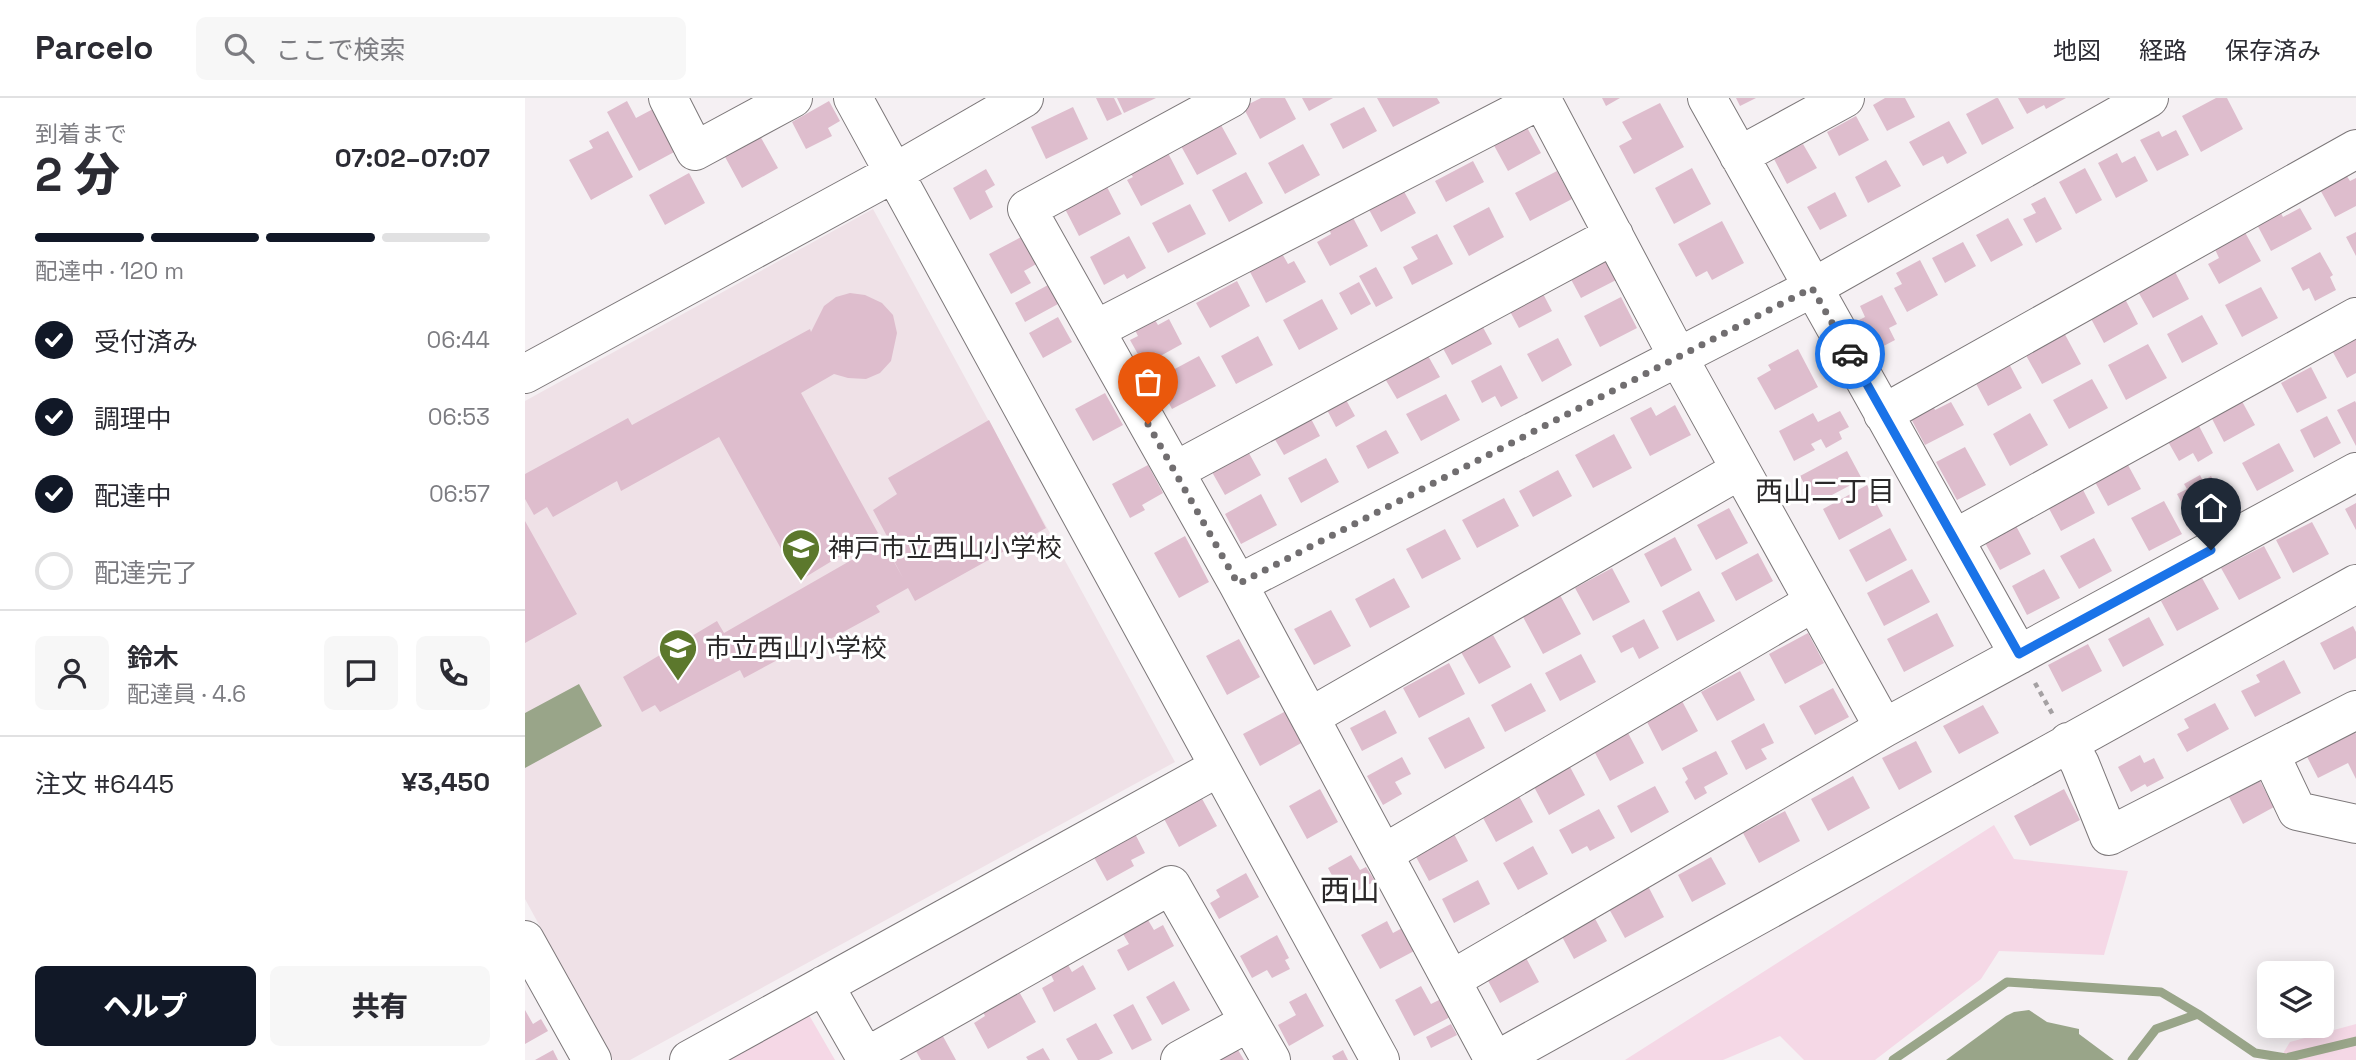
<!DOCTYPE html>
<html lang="ja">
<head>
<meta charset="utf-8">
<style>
  body { margin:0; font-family:"Space Grotesk","Noto Sans JP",sans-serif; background:#f7f7f7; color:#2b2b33; height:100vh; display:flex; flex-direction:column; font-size:26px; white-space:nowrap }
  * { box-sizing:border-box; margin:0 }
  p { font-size:23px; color:#7c7c81 }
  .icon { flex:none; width:38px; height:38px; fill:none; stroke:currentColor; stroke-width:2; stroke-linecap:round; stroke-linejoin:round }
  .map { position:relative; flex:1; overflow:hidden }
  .drawer { display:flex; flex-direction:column; background:#fff; width:525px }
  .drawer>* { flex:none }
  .buttons { position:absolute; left:1732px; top:863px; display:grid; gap:14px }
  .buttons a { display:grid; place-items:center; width:77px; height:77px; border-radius:10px; background:#fff; box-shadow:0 4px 18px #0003; font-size:35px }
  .pin { position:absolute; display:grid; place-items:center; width:60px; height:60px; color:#fff; margin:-72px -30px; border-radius:50% 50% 50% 0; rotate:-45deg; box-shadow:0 0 7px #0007 }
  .pin .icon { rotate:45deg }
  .courier { position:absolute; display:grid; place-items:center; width:70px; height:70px; margin:-35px; border:5px solid #1a73e8; border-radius:50%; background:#fff; color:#222; box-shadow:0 2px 9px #0007 }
  .head em { font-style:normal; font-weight:800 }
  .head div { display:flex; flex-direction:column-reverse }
  .head { display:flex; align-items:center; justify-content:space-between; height:119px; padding:0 35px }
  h1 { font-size:46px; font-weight:800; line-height:52px }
  .bar { display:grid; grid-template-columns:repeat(4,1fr); gap:10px 7px; align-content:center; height:84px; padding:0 35px }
  .bar i { height:9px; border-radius:5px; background:#e1e1e2 }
  .bar .on { background:#111827 }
  .bar p { grid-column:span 4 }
  .line { display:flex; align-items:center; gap:18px; padding:0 35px; border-top:2px solid #e1e1e2 }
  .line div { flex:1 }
  .round { display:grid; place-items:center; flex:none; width:74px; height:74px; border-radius:10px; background:#f7f7f7 }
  ol { padding:0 35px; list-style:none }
  li { display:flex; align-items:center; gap:21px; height:77px }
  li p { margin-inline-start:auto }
  li .icon { padding:7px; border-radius:50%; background:#111827; color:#fff; stroke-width:4 }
  li:last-child { color:#7c7c81 }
  li i { width:38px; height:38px; border:4px solid #e1e1e2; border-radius:50% }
  .button { display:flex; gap:14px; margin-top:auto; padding:14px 35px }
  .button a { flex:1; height:80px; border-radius:10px; background:#111827; color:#fff; font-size:28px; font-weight:800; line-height:80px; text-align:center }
  .button a+a { background:#f7f7f7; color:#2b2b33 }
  header { display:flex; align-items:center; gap:42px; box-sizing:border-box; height:98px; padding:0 35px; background:#fff; border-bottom:2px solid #e1e1e2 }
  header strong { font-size:33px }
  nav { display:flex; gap:38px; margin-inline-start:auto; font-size:24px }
  .search { width:490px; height:63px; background:#f7f7f7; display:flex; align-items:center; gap:18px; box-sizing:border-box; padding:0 24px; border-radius:10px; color:#7c7c81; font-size:26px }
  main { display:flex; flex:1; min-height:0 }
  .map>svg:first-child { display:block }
  .built { fill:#efe1e7 }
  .green { fill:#f5d8e6 }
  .water { fill:#99a589 }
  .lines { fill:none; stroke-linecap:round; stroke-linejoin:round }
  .stream { stroke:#99a589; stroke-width:9 }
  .building { fill:#debdcd }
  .minor-casing { stroke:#7c7779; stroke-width:40 }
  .path { stroke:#a4a0a2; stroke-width:4.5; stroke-dasharray:5 5; stroke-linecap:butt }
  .minor { stroke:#fff; stroke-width:38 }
  .done { stroke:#716e70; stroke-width:7; stroke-dasharray:0 12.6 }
  .route { stroke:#1a73e8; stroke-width:9 }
  .labels { text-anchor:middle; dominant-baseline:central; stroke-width:6; stroke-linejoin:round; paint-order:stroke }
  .poi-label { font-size:26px; fill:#2a2829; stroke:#fff; text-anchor:start }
  .neighbourhood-label { font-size:28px; fill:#2a2829; stroke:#fff }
  .quarter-label { font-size:30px; fill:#2a2829; stroke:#fff }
</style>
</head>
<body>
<header>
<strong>Parcelo</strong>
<div class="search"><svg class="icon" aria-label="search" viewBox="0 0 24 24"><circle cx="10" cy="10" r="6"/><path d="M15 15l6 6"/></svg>ここで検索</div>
<nav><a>地図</a><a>経路</a><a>保存済み</a></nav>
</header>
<main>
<section class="drawer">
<div class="head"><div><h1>2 分</h1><p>到着まで</p></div><em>07:02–07:07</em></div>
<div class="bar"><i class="on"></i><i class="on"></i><i class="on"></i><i></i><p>配達中 · 120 m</p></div>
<ol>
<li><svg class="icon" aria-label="check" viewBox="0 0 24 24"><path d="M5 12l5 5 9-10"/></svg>受付済み<p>06:44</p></li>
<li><svg class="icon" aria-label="check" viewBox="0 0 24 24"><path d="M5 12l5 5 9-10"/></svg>調理中<p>06:53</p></li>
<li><svg class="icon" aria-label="check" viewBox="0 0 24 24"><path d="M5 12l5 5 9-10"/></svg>配達中<p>06:57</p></li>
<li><i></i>配達完了</li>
</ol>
<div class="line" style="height:126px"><a class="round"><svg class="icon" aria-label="person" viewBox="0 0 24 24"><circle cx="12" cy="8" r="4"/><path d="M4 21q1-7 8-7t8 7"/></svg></a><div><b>鈴木</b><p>配達員 · 4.6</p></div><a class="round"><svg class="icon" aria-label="chat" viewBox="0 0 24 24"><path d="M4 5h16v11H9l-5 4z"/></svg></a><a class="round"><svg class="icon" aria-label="phone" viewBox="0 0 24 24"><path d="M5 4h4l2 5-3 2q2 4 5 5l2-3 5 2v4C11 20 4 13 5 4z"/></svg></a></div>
<div class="line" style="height:91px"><div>注文 #6445</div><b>¥3,450</b></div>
<div class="button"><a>ヘルプ</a><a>共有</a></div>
</section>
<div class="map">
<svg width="1831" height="962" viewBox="0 0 1831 962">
  <rect width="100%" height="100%" fill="#f5f0f3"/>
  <path class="built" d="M348,111L650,664L105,962H88L0,801V303Z"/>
  <path class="green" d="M1469,727L1489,761L1603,773L1579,857L1474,853L1456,881L1350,962H1279L1255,938L1198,962H1100Z
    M280,910L310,962H186Z
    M1831,926V962H1754L1765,944Z"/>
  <path class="water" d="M54,586L77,628L0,670V615Z
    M1504,912L1522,924L1554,931V936L1589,962H1421L1481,918L1489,914Z"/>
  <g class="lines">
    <path class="stream" d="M1368,962L1482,884L1636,894L1673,916
      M1607,962L1631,931L1673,916L1730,955L1761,960L1831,943"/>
  </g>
  <path class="building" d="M571,0H589L597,16L582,23Z
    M592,0H631L599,15Z
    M736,0H760L771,21L735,41L718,9Z
    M777,0H808L784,13Z
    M852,0H912L915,5L868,29Z
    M1077,0H1095L1081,8Z
    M1211,0H1231L1215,8Z
    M1360,0H1380L1390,19L1362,33L1348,7Z
    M1471,0H1473L1489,30L1457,47L1441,16Z
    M1493,0H1541L1521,11L1519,7L1502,16Z
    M1691,0H1702L1718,31L1676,54L1657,18Z
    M102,3L111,20L128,11L151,53L114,73L82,14Z
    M304,3L315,23L303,30L307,38L281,51L267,24Z
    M1135,5L1159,49L1109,76L1094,48L1107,41L1097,24Z
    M548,9L563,41L521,61L506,29Z
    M839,9L852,33L818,51L805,26Z
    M1331,18L1344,42L1314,58L1302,34Z
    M1424,23L1442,55L1422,66L1418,58L1398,68L1384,44Z
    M999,24L1016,55L983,73L966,42Z
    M696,27L712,56L672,77L656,48Z
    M1651,32L1664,57L1632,73L1615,42L1634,33L1637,39Z
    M83,33L108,79L66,102L44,62L68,50L64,43Z
    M235,38L253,70L217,90L199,57Z
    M778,46L795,77L760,96L743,65Z
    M1278,46L1292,70L1262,86L1249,61Z
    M643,55L659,86L616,108L602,82L608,79L605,75Z
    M1592,55L1597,65L1610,58L1623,83L1591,100L1573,65Z
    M1361,62L1376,88L1343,105L1330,79Z
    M948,63L959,84L921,104L910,83Z
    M1167,70L1186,106L1149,126L1130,90Z
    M1560,70L1577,102L1551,116L1534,84Z
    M461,71L470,87L460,93L468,109L445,122L428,90Z
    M1818,72L1825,83L1831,80V108L1810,119L1792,86Z
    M1032,73L1047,101L1005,123L990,95Z
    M721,74L738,105L704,124L687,92Z
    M164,75L180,105L140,127L124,97Z
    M876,88L891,115L856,134L841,106Z
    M582,89L596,116L554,138L540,111Z
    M1310,94L1322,118L1295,132L1282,109Z
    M1520,99L1537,131L1511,145L1498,121L1511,115L1506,106Z
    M665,106L681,136L643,155L627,125Z
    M964,109L979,139L944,158L928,128Z
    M1753,109L1758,119L1775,110L1787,131L1746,153L1729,121Z
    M826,116L843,148L805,168L792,144L806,136L803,128Z
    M1483,120L1498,147L1466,164L1451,137Z
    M1197,123L1219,165L1187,182L1182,173L1171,179L1153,146Z
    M1717,129L1736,163L1694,186L1683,166L1694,160L1687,145Z
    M1831,134V158L1821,139Z
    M912,136L928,166L887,187L878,169L893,161L886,149Z
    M498,138L513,165L499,173L506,185L486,196L464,156Z
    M604,138L621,170L602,181L599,176L579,187L565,159Z
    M1438,144L1451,168L1420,185L1407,160Z
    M755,152L763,166L769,163L781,184L741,205L723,170Z
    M1078,153L1093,181L1056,200L1041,172Z
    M1795,154L1808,177L1805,179L1811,192L1790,203L1784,190L1778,193L1766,170Z
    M1395,162L1413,197L1382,214L1369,190L1377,186L1371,175Z
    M851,169L868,200L851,209L834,178Z
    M1648,170L1664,201L1628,220L1611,190Z
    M712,183L725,208L685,230L671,205Z
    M834,184L846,206L826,217L814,195Z
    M523,187L533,206L500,224L490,205Z
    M1014,188L1027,213L994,230L981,206Z
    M1736,189L1753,220L1717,239L1700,207Z
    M325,195L340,197L357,205L368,217L372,235L366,263L355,275L341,281L323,280L309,276L276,295L353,435L274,483L194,339L96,393L92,383L28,419L22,409L9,417L0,401V376L103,320L107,327L285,231L286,234L299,208L311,199Z
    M1357,197L1372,226L1364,230L1370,242L1351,252L1334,222L1340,219L1335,208Z
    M1598,197L1613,226L1579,245L1563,215Z
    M1096,199L1112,230L1075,249L1059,218Z
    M797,201L813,231L774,252L758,222Z
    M627,217L633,227L644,221L657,246L619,267L605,242L613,238L608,228Z
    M1677,217L1693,246L1657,265L1642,236Z
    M533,219L547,244L518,260L504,235Z
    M954,222L967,246L927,267L914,243Z
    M1537,231L1556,266L1517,286L1498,252Z
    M1831,233V275L1822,280L1804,247Z
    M733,238L748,267L711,286L696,258Z
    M1033,240L1047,267L1017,284L1002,256Z
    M1623,246L1642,280L1601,302L1583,267Z
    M1273,251L1293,289L1250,312L1232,280L1246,272L1243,267Z
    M902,256L915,279L872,301L859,279Z
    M674,258L691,288L647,311L631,281Z
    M1482,262L1497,290L1463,308L1448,280Z
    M976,267L993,300L976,309L970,298L957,305L946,283Z
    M1786,269L1802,300L1772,315L1756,285Z
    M1567,281L1583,310L1544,331L1528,302Z
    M580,295L598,327L568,343L550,311Z
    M921,296L935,322L896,343L881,316Z
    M1713,296L1730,327L1699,344L1683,313Z
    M820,300L830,318L811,329L801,310Z
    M1406,303L1410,312L1426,304L1439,327L1400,347L1383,315Z
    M1830,303L1831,305V348L1812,312Z
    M1150,307L1166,337L1125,358L1105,320L1126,309L1131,318Z
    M782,313L795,338L759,357L745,333Z
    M1315,313L1324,329L1314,334L1317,341L1301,350L1296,341L1286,346L1290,352L1269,363L1254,333L1288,315L1293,324Z
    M1505,315L1523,347L1485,368L1468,336Z
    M1802,318L1816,345L1789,360L1775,332Z
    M464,322L521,430L390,503L383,490L351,508L355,514L287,551L284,545L219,580L215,572L135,614L130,607L117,614L98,579L192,523L199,535L358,444L378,480L359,444L364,442L348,412L372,396L363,380Z
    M1672,324L1688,355L1673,364L1668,355L1654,363L1641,340Z
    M861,332L874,355L843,371L831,348Z
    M1089,336L1107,370L1068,390L1050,357Z
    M1754,345L1769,373L1732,393L1717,365Z
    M720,348L736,377L700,397L683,367Z
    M1440,349L1461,387L1432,402L1411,364Z
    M1322,353L1337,381L1290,406L1275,378Z
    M801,360L814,384L776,405L763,380Z
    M623,367L638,395L617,407L620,412L605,420L587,386Z
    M1603,367L1616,391L1583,408L1570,384Z
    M1033,372L1047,398L1008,419L994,393Z
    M1675,377L1678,383L1686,378L1705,414L1671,432L1652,396L1662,391L1659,386Z
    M1555,386L1570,415L1536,433L1521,405Z
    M1342,387L1358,418L1314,442L1298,411Z
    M736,396L752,427L716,446L700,416Z
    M979,400L994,428L952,450L937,422Z
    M1639,403L1657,436L1624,453L1606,420Z
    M1831,405V432L1820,411Z
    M1204,410L1223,445L1191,462L1172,427Z
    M0,423L52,516L0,545Z
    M1787,424L1804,456L1768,475L1751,442Z
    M1490,426L1506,456L1475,472L1459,443Z
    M1365,430L1382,462L1341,484L1324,452Z
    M920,431L936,461L897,481L881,451Z
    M660,438L684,484L654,500L629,455Z
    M1150,439L1167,472L1136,489L1119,456Z
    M1569,440L1587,473L1554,491L1535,458Z
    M1739,448L1756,480L1714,502L1696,470Z
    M1233,455L1248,483L1211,503L1196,475Z
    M1087,470L1105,504L1068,523L1050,490Z
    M1387,471L1405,504L1359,528L1342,495Z
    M1519,471L1535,500L1502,517L1487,488Z
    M869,480L885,509L845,530L830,501Z
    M1677,480L1694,511L1652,533L1636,503Z
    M1174,493L1190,523L1152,543L1137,513Z
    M1035,497L1056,536L1018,556L997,517Z
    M806,512L826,548L789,567L769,531Z
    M1412,515L1429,548L1379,574L1362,541Z
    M1624,519L1639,547L1598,569L1583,541Z
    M1119,521L1134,550L1114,561L1108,549L1096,555L1087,538Z
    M1828,528L1831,534V560L1809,572L1795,545Z
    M1283,535L1299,565L1260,586L1244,556Z
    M968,537L986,569L954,586L936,554Z
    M714,541L735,579L702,597L681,558Z
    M1563,546L1577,573L1537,594L1523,567Z
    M1056,556L1071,584L1035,603L1020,575Z
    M1759,562L1776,595L1730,619L1716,593L1735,584L1731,577Z
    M924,565L940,596L894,620L878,590Z
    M1215,573L1230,602L1192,623L1176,594Z
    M1006,585L1021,613L980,634L966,607Z
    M1308,590L1324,619L1290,637L1274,608Z
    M1157,603L1173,633L1137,653L1121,622Z
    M1690,605L1704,631L1662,654L1652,636L1664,630L1659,621Z
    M1458,607L1474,635L1434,656L1418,628Z
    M860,612L872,635L837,653L825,630Z
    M761,613L778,644L735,668L718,636Z
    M944,619L960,650L920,671L903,640Z
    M1239,625L1249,645L1236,651L1242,661L1221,672L1206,643Z
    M1826,627L1831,636V681L1823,665L1793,680L1779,653Z
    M1103,635L1119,665L1085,683L1069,653Z
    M1391,643L1407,674L1374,692L1357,660Z
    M1191,653L1203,676L1179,689L1182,695L1170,702L1160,684L1163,681L1157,670Z
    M1615,657L1619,665L1629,660L1639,680L1622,689L1620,686L1606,694L1593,669Z
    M877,659L886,676L870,684L877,696L858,707L842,678Z
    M1044,667L1060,697L1024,717L1008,687Z
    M1328,678L1345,710L1303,733L1286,701Z
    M1735,683L1749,709L1718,726L1704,699Z
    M1130,688L1144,714L1106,735L1092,708Z
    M795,691L813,724L782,741L764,708Z
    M1539,691L1555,722L1505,748L1489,718Z
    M675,697L692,728L654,749L637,717Z
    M994,698L1008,724L971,744L957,718Z
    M1074,711L1090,740L1065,753L1062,748L1047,756L1034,732Z
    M1260,713L1275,743L1234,765L1218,735Z
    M608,732L620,755L606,762L609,768L582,783L566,754Z
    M929,736L943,763L904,783L890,757Z
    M1008,748L1023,776L993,792L978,765Z
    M826,757L835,772L841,769L850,783L814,803L806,787L811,785L803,770Z
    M1186,759L1201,786L1167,804L1153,777Z
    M721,775L734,799L694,821L685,805L695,799L691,792Z
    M953,782L965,806L929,825L917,801Z
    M1123,788L1139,819L1100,840L1083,809Z
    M1067,815L1082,843L1049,861L1034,833Z
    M623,822L629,832L638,827L649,848L603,873L592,852L604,846L598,836Z
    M862,823L868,835L881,828L893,851L855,871L836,837Z
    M752,837L764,860L760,862L765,871L747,880L742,872L727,880L715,858Z
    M1000,858L1014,884L975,905L961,879Z
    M541,863L547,874L558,867L571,891L529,914L517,890L529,883L524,873Z
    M649,883L665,912L637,927L621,899Z
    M896,888L906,906L918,900L927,918L889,938L870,902Z
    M492,890L511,924L463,951L449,925L460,918L456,910Z
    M781,895L799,928L764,948L753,927L771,917L764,904Z
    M608,906L627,942L607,952L588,917Z
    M0,912L8,926L16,921L23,933L0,946Z
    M571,925L588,955L574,962H553L541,941Z
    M926,926L932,937L906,950L901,939Z
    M414,931L431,962H396L387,946Z
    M518,950L525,962H503L501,959Z
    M28,952L33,962H10Z
    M713,952L719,962H694Z
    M818,952L823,962H809L807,958Z"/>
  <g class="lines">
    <g class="minor-casing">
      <path id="minor" d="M143,0L170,53L268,0
        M328,0L855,962
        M706,0L502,111L713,486L969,962
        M1016,0L1153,259L1359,630
        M1182,0L1494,557
        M1214,58L1320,0
        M570,232L1017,1
        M0,276L369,75L499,0
        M1358,316L1831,51
        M650,373L1089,137
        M1429,441L1831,219
        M713,486L1287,190L1624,0
        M785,619L1215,372
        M1543,644L1555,666L1584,738L1831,612
        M1745,656L1772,713L1831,726
        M858,756L1289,504
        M0,842L67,962
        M926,882L1359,630L1831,374
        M299,887L342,962
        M341,959L646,787L746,962
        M164,962L694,669
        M655,962L724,924
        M972,962L1831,486"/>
    </g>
    <path class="path" d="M1510,585L1528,617"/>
    <use href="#minor" class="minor"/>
  </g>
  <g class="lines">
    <path class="done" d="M623,326L713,486L1287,190L1325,256"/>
    <path class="route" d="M1325,256L1494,556L1686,452"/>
  </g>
  <defs>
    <g id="school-pin" transform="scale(2.0125)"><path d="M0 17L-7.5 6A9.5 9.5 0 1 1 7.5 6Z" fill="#5c782c" stroke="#fff"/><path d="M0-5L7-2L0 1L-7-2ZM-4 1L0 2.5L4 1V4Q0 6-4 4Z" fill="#fff"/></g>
  </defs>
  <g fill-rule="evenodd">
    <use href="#school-pin" x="276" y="450"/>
    <use href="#school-pin" x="153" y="550"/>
  </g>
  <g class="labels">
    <g class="poi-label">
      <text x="303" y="450">神戸市立西山小学校</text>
      <text x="180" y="550">市立西山小学校</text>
    </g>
    <g class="neighbourhood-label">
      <text x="1300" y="393">西山二丁目</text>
    </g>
    <g class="quarter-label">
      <text x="825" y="792">西山</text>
    </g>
  </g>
</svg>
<div class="buttons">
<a><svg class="icon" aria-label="layers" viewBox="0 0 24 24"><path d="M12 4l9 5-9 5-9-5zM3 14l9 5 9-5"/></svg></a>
</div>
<div class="pin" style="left:623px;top:326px;background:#ea580c"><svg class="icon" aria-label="bag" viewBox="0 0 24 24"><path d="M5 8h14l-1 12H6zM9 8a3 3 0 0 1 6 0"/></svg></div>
<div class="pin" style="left:1686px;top:452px;background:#1f2937"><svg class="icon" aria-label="home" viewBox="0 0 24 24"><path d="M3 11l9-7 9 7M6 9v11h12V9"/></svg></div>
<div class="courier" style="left:1325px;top:256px"><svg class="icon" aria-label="car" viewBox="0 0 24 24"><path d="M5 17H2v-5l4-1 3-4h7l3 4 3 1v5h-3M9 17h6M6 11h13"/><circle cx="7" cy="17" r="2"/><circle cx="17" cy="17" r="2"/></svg></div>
</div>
</main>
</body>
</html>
